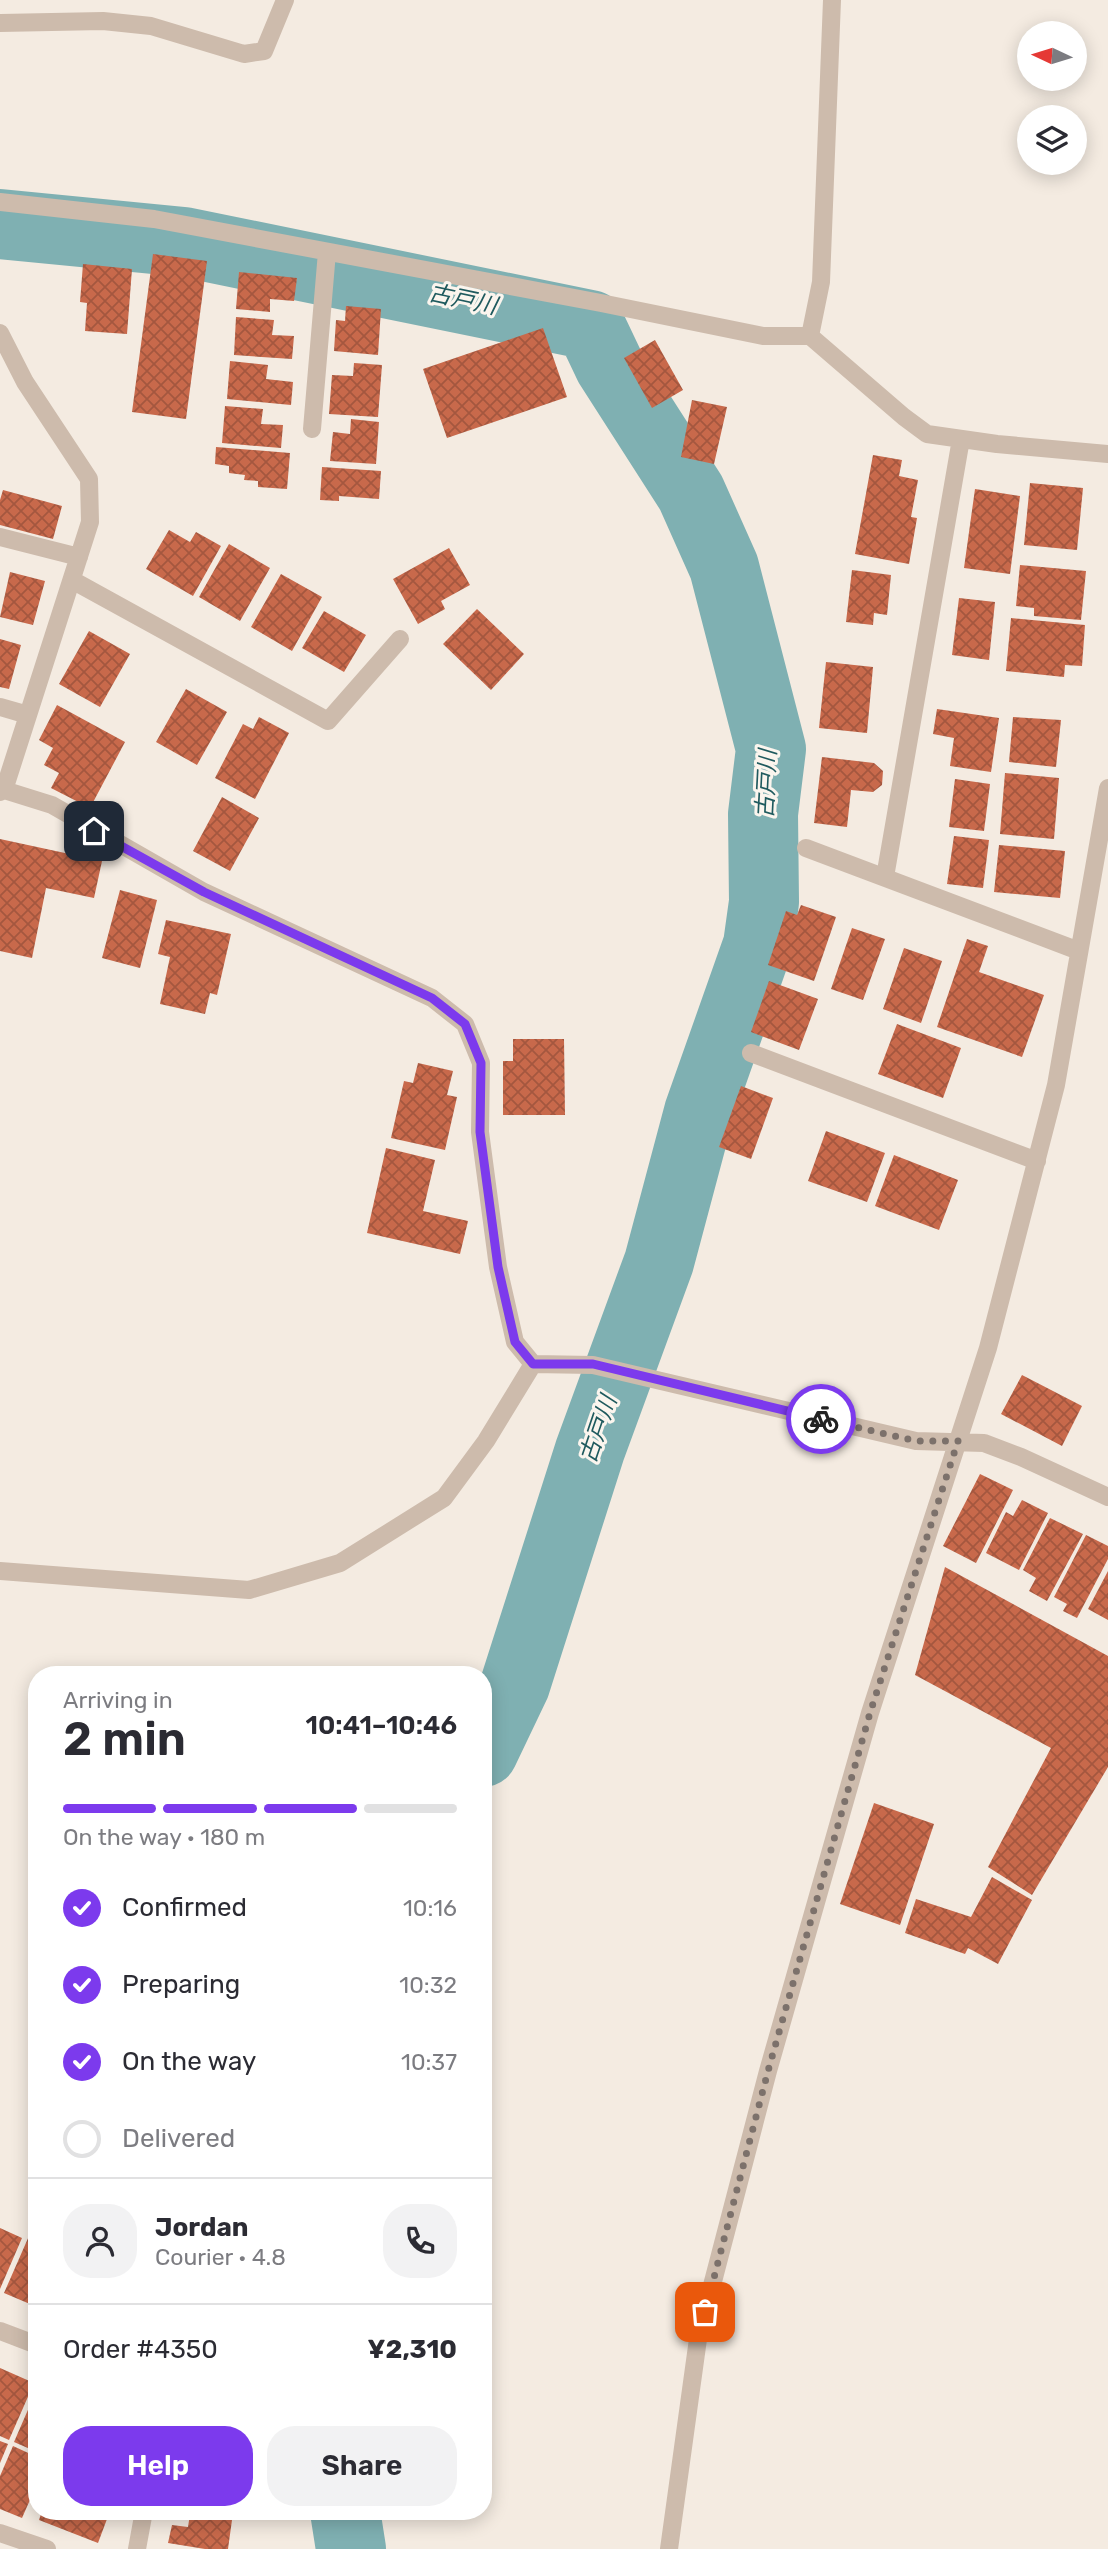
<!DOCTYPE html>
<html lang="en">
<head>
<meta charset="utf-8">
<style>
  body { margin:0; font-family:Rubik,"Noto Sans JP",sans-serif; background:#f2f2f3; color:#2b2b33; height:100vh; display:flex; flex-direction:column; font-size:26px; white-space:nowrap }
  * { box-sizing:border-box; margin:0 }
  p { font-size:23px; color:#7c7c81 }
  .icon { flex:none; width:38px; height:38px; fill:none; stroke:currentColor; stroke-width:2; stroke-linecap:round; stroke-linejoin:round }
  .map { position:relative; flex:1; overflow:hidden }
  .side { position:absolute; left:28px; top:1666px; width:464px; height:854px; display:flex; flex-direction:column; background:#fff; border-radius:28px; box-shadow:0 4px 18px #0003 }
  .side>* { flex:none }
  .needle { width:46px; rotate:274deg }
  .tools { position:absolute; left:1017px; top:21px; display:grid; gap:14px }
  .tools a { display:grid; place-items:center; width:70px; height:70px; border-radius:50%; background:#fff; box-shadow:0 4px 18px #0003; font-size:35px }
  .pin { position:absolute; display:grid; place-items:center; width:60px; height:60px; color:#fff; margin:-30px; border-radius:14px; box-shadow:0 4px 10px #0006 }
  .courier { position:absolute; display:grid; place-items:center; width:70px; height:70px; margin:-35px; border:5px solid #7c3aed; border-radius:50%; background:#fff; color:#222; box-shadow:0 2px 9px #0007 }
  .summary em { font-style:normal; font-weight:600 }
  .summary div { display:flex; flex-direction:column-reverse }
  .summary { display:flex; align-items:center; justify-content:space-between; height:119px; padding:0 35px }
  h1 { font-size:46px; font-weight:600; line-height:52px }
  .bar { display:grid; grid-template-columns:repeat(4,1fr); gap:10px 7px; align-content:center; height:84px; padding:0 35px }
  .bar i { height:9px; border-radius:5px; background:#e1e1e2 }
  .bar .current { background:#7c3aed }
  .bar p { grid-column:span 4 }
  .line { display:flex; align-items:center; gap:18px; padding:0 35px; border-top:2px solid #e1e1e2 }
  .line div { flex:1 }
  .round { display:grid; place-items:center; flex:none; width:74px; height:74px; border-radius:28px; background:#f2f2f3 }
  ol { padding:0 35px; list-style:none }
  li { display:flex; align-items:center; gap:21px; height:77px }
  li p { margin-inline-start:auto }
  li .icon { padding:7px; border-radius:50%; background:#7c3aed; color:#fff; stroke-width:4 }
  li:last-child { color:#7c7c81 }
  li i { width:38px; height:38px; border:4px solid #e1e1e2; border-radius:50% }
  .button { display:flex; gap:14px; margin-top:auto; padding:14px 35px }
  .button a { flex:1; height:80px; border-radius:28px; background:#7c3aed; color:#fff; font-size:28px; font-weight:600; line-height:80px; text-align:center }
  .button a+a { background:#f2f2f3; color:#2b2b33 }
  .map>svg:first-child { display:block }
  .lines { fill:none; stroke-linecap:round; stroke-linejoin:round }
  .river { stroke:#7fb0b2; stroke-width:70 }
  .building { fill:url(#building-cross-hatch) }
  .minor { stroke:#cdbbac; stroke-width:18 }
  .done { stroke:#7c716b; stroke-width:7; stroke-dasharray:0 12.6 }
  .route { stroke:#7c3aed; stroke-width:9 }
  .labels { text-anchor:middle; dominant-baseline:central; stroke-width:6; stroke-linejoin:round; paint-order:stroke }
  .water-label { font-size:23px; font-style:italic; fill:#1f5a5e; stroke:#fbf5ee }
</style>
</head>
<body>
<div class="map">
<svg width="1108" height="2549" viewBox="0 0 1108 2549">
  <defs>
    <pattern id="building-cross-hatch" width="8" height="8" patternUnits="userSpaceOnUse" patternTransform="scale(1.75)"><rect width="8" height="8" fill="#c8694b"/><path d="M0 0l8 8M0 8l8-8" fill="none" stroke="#a4573f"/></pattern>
  </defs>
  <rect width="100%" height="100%" fill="#f4ebe1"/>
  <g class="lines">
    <path class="river" d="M0,224L184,242L590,325L609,365L691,493L724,567L771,749L763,814L764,902L758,945L699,1112L659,1262L590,1450L515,1685L483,1752
      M345,2511L351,2549"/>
  </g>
  <path class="building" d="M153,254L207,261L186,419L132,412Z
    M83,264L132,269L127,334L85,331L87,303L80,302Z
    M239,272L297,278L294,301L270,299V312L236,309Z
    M346,306L381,309L378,355L334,351L336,320L345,321Z
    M236,317L274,320L272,335L294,336L292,359L234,355Z
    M543,328L567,397L447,438L423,369Z
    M655,340L683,390L652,408L624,358Z
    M230,361L268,365L266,379L293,382L291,405L227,399Z
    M354,363L382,365L378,417L329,414L332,375L353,376Z
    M692,400L727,407L714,464L681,457Z
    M225,406L263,409L261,424L283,425L281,448L222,443Z
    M351,419L379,422L376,464L330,461L333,432L350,434Z
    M216,447L290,453L287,489L258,487V481L244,480L245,475L229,473V466L215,464Z
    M873,455L902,460L899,476L918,480L911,517L917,518L909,564L855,554Z
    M322,467L381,471L379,499L339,496V501L320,500Z
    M1030,483L1083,488L1077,550L1024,545Z
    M975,489L1020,496L1010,574L964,568Z
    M3,490L62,506L53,539L0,525V500Z
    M169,530L190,542L196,532L221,546L193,596L146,569Z
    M229,544L270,568L240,621L199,597Z
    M449,548L470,585L441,601L445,609L418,624L393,579Z
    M1020,565L1086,571L1081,620L1034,616V608L1016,606Z
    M852,570L891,575L887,615L874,613L873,625L846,622Z
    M10,572L45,581L33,625L0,617Z
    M281,574L322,597L292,651L251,627Z
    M959,598L995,602L989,660L952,655Z
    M477,609L524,654L491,690L443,644Z
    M324,611L366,635L344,672L302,648Z
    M1011,618L1085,625L1082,666L1065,665L1064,677L1006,671Z
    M89,631L130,654L100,707L59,684Z
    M0,639L21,645L9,689L0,687Z
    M826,662L873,667L867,733L819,728Z
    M186,689L227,712L197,765L156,742Z
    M57,705L125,742L90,808L51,788L59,773L44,765L53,748L39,740Z
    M937,709L999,718L991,772L950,766L954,738L933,734Z
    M259,717L289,733L255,799L215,778L243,724L253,729Z
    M1013,717L1061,720L1056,767L1009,762Z
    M822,757L874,763L883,771L882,785L873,792L851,790L847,827L814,823Z
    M1005,773L1059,778L1054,839L1000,834Z
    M955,779L990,784L984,831L949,827Z
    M222,797L259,818L230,871L193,851Z
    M954,836L989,840L983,888L947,884Z
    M0,839L102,861L94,898L46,888L32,958L0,951Z
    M999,845L1065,851L1060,898L994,892Z
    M120,890L157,900L140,968L102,958Z
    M801,905L836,917L814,981L768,965L786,911L797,915Z
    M166,920L231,934L217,995L210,993L205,1014L160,1004L170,957L158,954Z
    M852,928L885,939L863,1000L831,989Z
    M967,939L988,946L979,972L1044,995L1022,1057L937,1027Z
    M904,948L942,961L921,1023L883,1009Z
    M769,981L818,999L799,1050L751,1032Z
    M897,1024L961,1048L943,1098L878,1074Z
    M513,1039H564L565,1115H503V1061H513Z
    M418,1063L453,1071L447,1095L457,1097L445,1150L391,1138L404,1081L413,1083Z
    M741,1086L773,1098L751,1159L719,1147Z
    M826,1131L885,1153L867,1202L808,1181Z
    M386,1148L435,1160L423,1211L468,1221L460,1254L367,1233Z
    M894,1155L958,1180L939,1230L875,1206Z
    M1022,1375L1082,1406L1062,1446L1001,1414Z
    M980,1474L1013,1490L976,1563L943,1546Z
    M1022,1500L1048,1513L1019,1570L986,1553L1006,1512L1013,1516Z
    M1050,1518L1083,1534L1047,1601L1029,1591L1036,1578L1023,1570Z
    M1086,1535L1108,1546V1559L1077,1618L1063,1611L1067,1604L1054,1597Z
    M945,1567L1108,1656V1767L1032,1895L988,1867L1051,1748L915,1675Z
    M1108,1571V1620L1088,1609Z
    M874,1803L934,1824L900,1925L840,1904Z
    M992,1877L1032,1900L998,1964L968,1948L965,1954L905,1933L916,1899L971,1917Z
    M0,2228L22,2238L0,2289Z
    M29,2236L37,2239V2307L4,2293Z
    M0,2368L34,2383L9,2440L0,2436Z
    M37,2389V2452L14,2442Z
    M0,2441L8,2444L0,2463Z
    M13,2446L37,2457V2484L22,2518L0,2509V2476Z
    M42,2511H110L98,2543L39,2520Z
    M190,2514L232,2520L228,2549H205L168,2543L172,2525L188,2527Z"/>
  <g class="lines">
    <path class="minor" d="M0,23L103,21L151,26L244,54L264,51L285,0
      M0,202L154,219L601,303L763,336H810L904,417L927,434L997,444L1108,454
      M0,333L25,382L89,479L90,522L4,790L0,792
      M810,336L821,282L832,0
      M312,429L327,252
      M0,537L79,557
      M72,580L328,721L400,639
      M0,707L28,715
      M4,790L52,805L204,892L432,998L465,1024L481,1063L480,1132L498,1267L515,1342L533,1364
      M806,848L1079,951
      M885,877L961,439
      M751,1053L1037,1161
      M0,1571L249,1590L340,1563L444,1498L486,1441L533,1364L593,1365L916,1441L984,1443L1021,1457L1108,1497
      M0,2331L37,2345
      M0,2533L47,2549
      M137,2549L144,2511
      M669,2549L698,2339L768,2071L870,1713L988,1348L1056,1085L1108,788"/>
  </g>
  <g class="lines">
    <path class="done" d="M705,2312L768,2071L870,1713L958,1441H916L821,1419"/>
    <path class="route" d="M94,831L204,892L432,998L465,1024L481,1063L480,1132L498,1267L515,1342L533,1364H593L821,1419"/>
  </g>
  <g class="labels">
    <g class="water-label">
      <text transform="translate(463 299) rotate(12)">古戸川</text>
      <text transform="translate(766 784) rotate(-87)">古戸川</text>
      <text transform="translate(598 1429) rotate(-71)">古戸川</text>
    </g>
  </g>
</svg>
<div class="tools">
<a><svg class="needle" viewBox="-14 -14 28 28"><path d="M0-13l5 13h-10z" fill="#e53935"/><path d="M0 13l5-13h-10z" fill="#7c7c81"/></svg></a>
<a><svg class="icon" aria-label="layers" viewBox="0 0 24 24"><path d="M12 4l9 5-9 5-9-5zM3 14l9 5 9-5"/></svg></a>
</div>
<div class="pin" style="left:705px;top:2312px;background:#ea580c"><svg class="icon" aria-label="bag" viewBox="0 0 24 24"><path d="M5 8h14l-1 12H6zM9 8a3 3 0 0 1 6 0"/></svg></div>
<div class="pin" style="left:94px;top:831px;background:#1f2937"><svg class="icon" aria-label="home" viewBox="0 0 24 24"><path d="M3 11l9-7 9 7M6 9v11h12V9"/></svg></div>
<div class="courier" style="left:821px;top:1419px"><svg class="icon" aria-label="bike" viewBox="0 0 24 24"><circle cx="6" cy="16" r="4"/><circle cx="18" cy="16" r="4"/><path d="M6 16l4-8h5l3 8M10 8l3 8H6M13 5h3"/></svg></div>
<section class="side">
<div class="summary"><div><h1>2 min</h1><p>Arriving in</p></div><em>10:41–10:46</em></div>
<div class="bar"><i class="current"></i><i class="current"></i><i class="current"></i><i></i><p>On the way · 180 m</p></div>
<ol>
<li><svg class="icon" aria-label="check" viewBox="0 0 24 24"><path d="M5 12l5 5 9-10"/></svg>Confirmed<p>10:16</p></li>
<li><svg class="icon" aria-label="check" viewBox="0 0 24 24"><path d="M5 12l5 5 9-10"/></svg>Preparing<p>10:32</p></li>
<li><svg class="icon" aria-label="check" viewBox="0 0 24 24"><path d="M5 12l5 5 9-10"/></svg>On the way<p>10:37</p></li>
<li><i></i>Delivered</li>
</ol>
<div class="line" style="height:126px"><a class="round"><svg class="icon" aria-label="person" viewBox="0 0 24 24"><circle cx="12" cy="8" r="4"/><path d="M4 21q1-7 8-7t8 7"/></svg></a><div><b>Jordan</b><p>Courier · 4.8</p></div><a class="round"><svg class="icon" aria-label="phone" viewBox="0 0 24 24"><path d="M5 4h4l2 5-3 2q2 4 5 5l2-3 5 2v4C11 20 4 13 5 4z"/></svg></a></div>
<div class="line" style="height:91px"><div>Order #4350</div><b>¥2,310</b></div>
<div class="button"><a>Help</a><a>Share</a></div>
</section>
</div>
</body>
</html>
